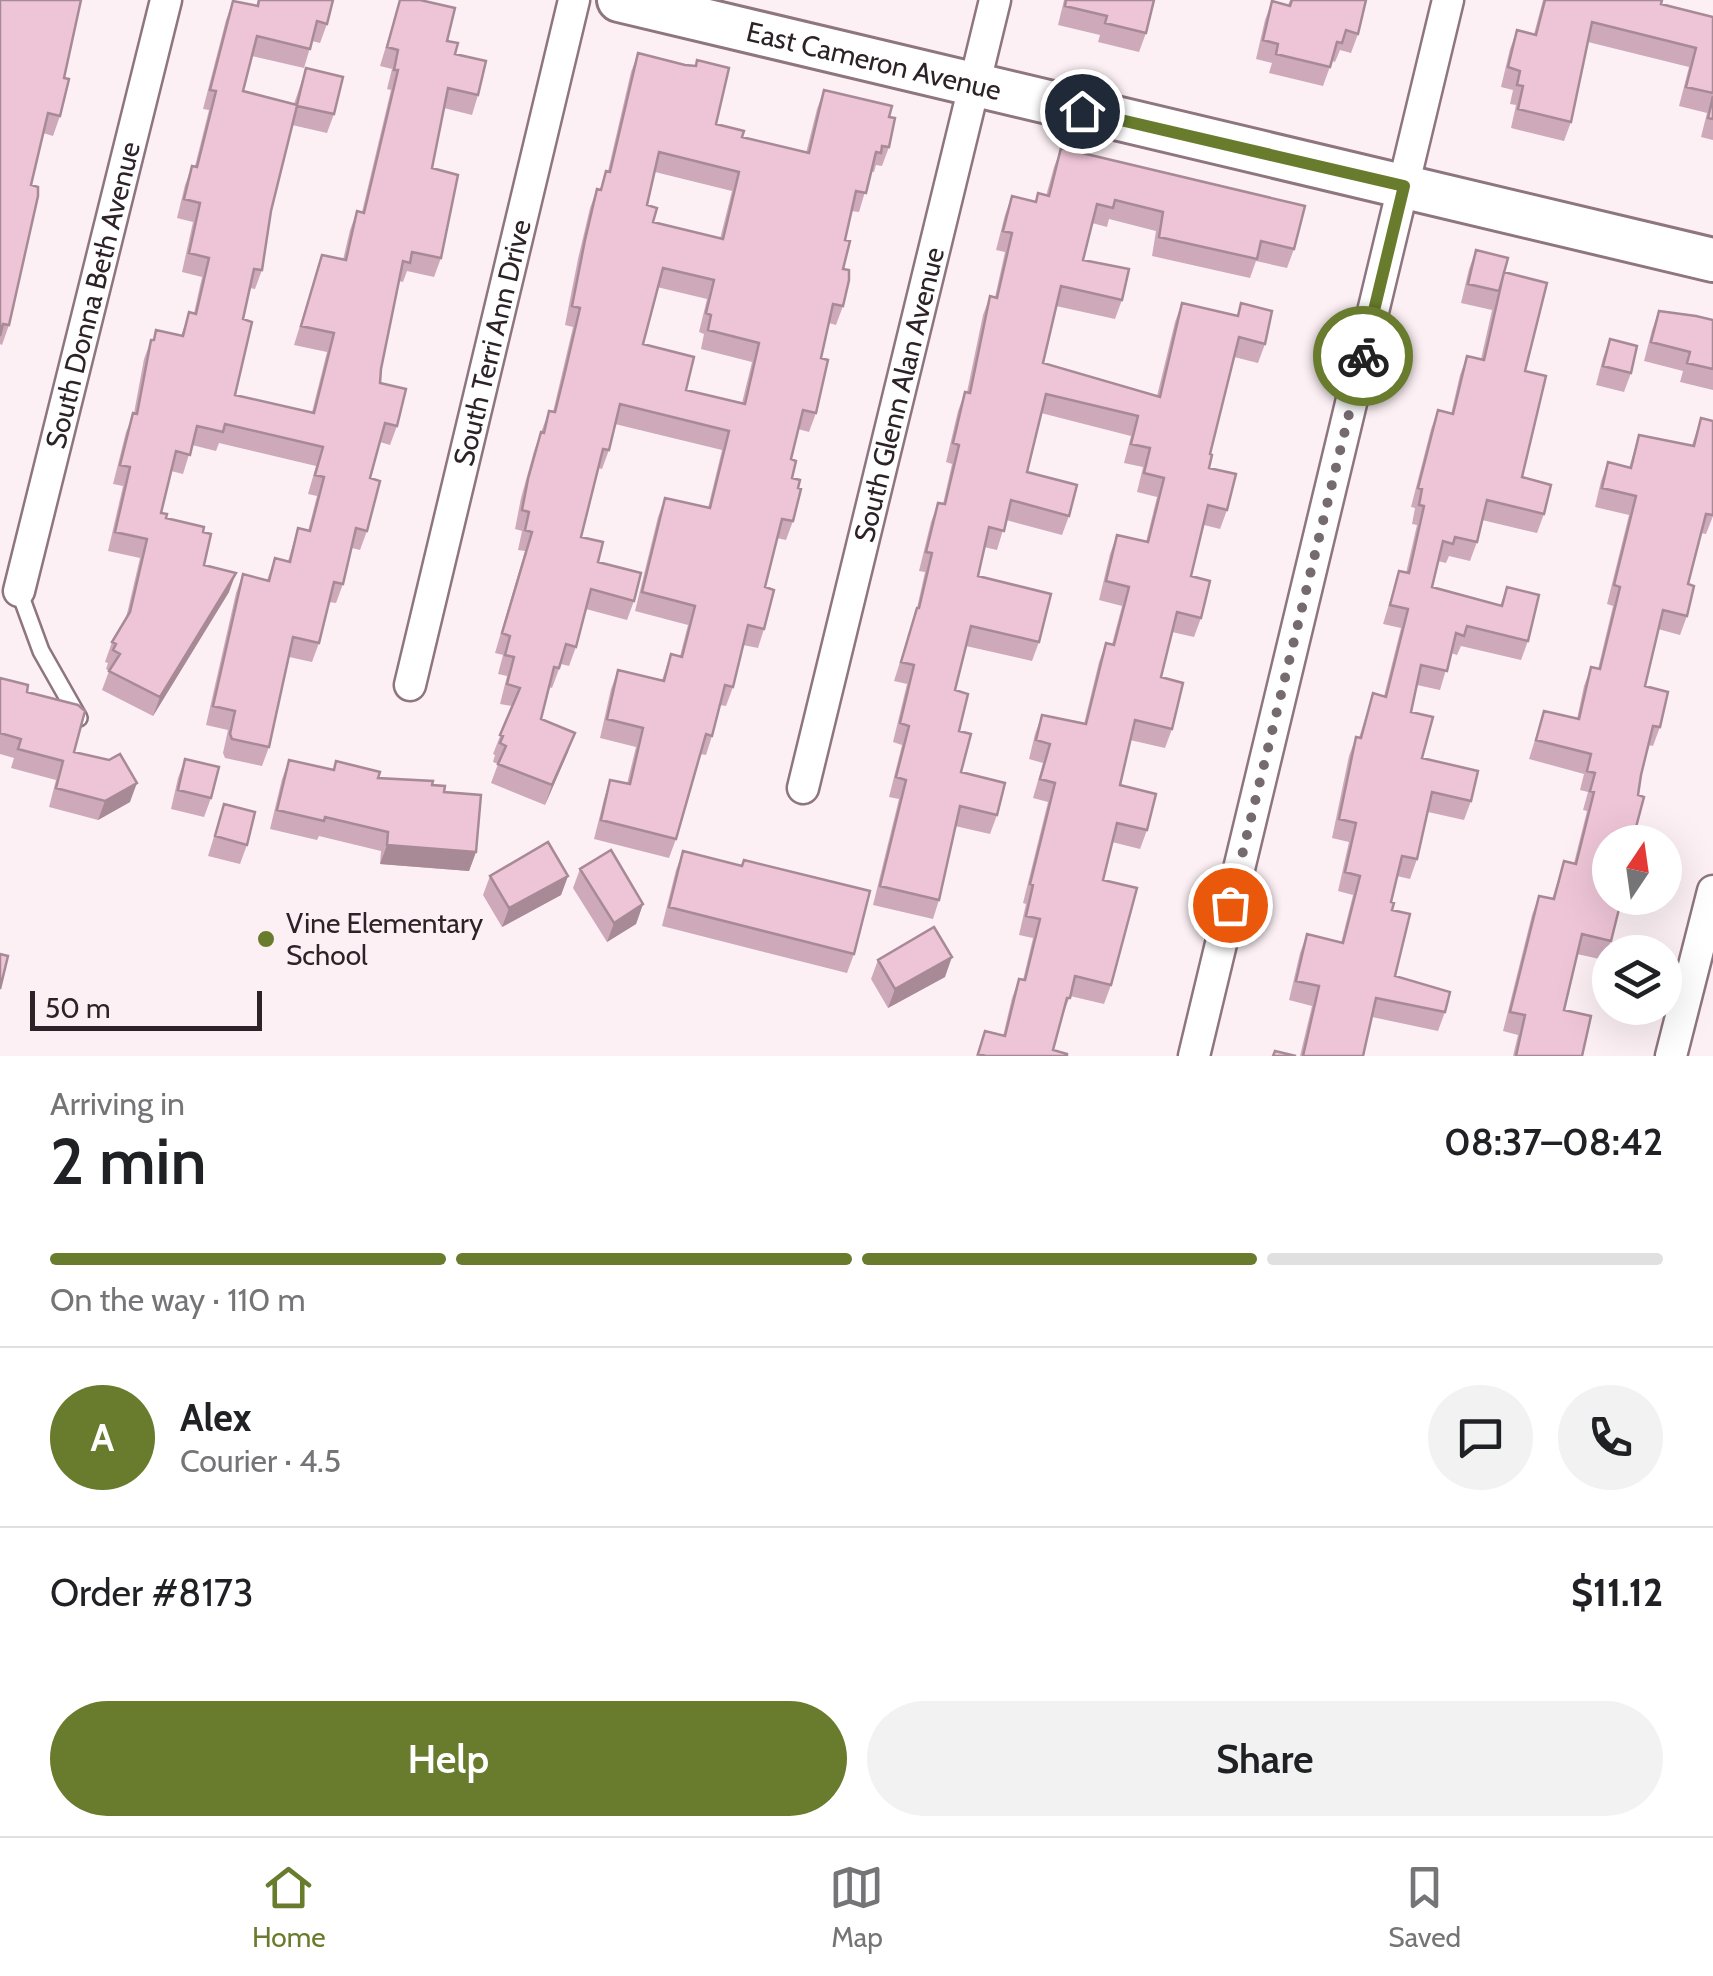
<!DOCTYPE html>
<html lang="en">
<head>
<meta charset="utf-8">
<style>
  body { margin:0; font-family:Cabin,sans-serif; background:#f2f2f2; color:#202124; height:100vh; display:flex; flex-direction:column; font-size:38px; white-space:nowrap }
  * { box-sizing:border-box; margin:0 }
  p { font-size:32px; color:#757577 }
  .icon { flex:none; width:55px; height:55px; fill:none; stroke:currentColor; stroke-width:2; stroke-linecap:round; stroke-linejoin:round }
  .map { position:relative; height:1056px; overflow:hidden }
  .side { display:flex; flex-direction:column; background:#fff; flex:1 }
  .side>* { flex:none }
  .needle { width:65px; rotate:13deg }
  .controls { position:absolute; left:1592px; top:825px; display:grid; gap:20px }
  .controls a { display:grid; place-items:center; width:90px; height:90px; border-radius:50%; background:#fff; box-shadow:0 10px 40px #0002; font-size:50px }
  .scale { position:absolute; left:30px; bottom:25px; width:232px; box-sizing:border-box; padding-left:10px; border:5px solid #2c2227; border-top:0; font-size:28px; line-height:35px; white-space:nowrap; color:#2c2227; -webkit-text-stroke:8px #fcf0f5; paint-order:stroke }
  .pin { position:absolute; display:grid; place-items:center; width:85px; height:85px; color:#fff; margin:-42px; border:5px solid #fff; border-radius:50%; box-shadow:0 2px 10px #0007 }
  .courier { position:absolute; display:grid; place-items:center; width:100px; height:100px; margin:-50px; border:8px solid #697c2d; border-radius:50%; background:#fff; color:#222; box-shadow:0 2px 12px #0007 }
  .overview em { font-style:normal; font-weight:600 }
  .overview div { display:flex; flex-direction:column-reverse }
  .overview { display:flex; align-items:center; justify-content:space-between; height:170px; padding:0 50px }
  h1 { font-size:65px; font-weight:600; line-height:75px }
  .bar { display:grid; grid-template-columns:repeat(4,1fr); gap:15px 10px; align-content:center; height:120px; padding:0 50px }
  .bar i { height:12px; border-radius:8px; background:#e0e0e0 }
  .bar .selected { background:#697c2d }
  .bar p { grid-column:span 4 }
  .line { display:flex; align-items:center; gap:25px; padding:0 50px; border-top:2px solid #e0e0e0 }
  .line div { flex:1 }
  .round { display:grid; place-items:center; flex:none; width:105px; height:105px; border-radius:52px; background:#f2f2f2 }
  .action { display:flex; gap:20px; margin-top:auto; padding:20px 50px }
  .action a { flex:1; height:115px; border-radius:60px; background:#697c2d; color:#fff; font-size:40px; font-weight:600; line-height:115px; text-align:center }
  .action a+a { background:#f2f2f2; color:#202124 }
  .menu { display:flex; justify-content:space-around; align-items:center; height:140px; border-top:2px solid #e0e0e0; background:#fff; font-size:28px; color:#757577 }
  .menu a { display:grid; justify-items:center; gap:5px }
  .menu .selected { color:#697c2d }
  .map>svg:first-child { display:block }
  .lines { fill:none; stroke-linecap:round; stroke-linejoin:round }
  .lane-casing { stroke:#8e7580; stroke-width:20 }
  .street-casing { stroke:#8e7580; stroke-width:35 }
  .secondary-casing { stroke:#8e7580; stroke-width:48 }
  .lane { stroke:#fff; stroke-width:15 }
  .street { stroke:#fff; stroke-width:30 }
  .secondary { stroke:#fff; stroke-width:42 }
  .wall { fill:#cda9b9; fill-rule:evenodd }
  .shaded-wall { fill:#a78a96 }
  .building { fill:#eec5d7; stroke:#a78a96; stroke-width:2.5; fill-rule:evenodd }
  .done { stroke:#756a6f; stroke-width:10; stroke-dasharray:0 18 }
  .route { stroke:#697c2d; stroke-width:12 }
  .poi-dot { fill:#697c2d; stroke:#fcf0f5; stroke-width:4 }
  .labels { text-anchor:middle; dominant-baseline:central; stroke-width:10; stroke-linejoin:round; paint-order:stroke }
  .street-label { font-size:28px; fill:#2c2227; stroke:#fcf0f5 }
  .poi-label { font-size:28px; fill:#2c2227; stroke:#fcf0f5; text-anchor:start }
</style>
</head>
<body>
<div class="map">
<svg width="1713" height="1056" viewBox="0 0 1713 1056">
  <rect width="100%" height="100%" fill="#fcf0f5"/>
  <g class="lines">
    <g class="lane-casing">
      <path id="lane" d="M19,591L41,651L79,718"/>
    </g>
    <g class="street-casing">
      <g id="street">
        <path id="s1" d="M19,591L166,0"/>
        <path id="s2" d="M410,685L574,0"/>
        <path id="s3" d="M803,788L995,0"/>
        <path d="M1194,1056L1448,0"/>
        <path d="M1671,1056L1713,891"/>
      </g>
    </g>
    <g class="secondary-casing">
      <g id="secondary">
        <path id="s4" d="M619,0L1713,260"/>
      </g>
    </g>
    <use href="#lane" class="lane"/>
    <use href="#street" class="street"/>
    <use href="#secondary" class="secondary"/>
  </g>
  <path class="wall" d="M0,0L69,49L60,116L53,136L43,133L31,185L9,325L2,345L0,344Z
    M258,0H333L327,24L320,43L312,41L304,68L252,56L243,91L294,104L306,68L334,114L327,133L292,125L271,211L262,270L255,289L250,288L243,319L235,395L312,412L327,352L294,345L322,255L343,260L350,230L357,211L362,212L391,90L387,89L392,69L380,66L400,0L447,41L478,95L472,115L444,108L432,168L441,258L434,277L407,271L403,282L399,281L381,369L380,383L397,426L390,445L380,442L370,478L367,531L360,550L352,548L343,584L336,603L329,602L319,643L312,662L289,657L269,747L262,766L225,758L223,753L228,730L206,725L236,593L243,574L267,580L275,558L288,561L298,528L308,531L317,496L308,494L316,466L219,443L216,451L192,445L183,474L171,471L161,513L166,518L203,532L204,565L229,592L153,716L102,690L109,671L106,669L108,663L105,662L112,642L126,618L140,558L108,551L123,486L113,484L126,432L134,413L144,359L151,340H153L156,330L181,336L189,312L194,313L202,277L182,272L193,222L177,218L185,185L192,166H195L209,110L203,109L226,20L233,1L256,6Z
    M1064,0H1154L1146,33L1139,52L1098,42L1100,35L1058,25Z
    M1290,0H1366L1358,34L1351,53L1340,50L1335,62L1332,61L1323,86L1269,73L1272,63L1256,59L1265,20L1272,1L1288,5Z
    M1543,0H1662L1661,4L1713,17V140L1701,137L1707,113L1679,106L1689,67L1588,42L1571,122L1564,141L1511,128L1516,105L1510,104L1513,90L1501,87L1510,49L1517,30L1534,34Z
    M638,53L716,124L742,137L806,153L817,109L824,90L889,117V147L882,166L876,165L874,172H871L859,212L851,211L845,240L843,306L836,325L829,323L821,358L816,413L809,432L798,429L791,459L793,521L786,540L777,538L765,587L764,629L758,648L743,645L733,687L726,706L720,705L712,736L706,755L700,754L676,839L669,858L594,839L604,799L610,780L627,784L636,747L600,738L611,689L618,670L662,680L671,654L680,656L688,625L635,611L658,517L665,498L708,508L722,450L615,424L609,450L602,469L598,468L581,537L598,562L634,601L627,620L586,609L576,647L569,666L561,664L552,688L549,687L541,719L568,752L545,805L491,783L498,764L493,762L495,755L493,754L512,706L500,704L507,676L498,674L503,655L495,653L525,551L518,550L522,531L515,529L521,498L534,451L549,411L553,412L573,327L565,325L578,259L590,208L597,189L600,190L606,171H608L631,72ZM655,172L732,191L720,239L653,222L647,205ZM657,287L707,299L699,332L704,334L701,349L752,362L742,403L686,390L643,344Z
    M1061,148L1294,249L1287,268L1256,261L1250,278L1152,256L1156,231L1109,219L1107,227L1092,223L1083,260L1122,300L1115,319L1056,306L1043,363L1157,396L1175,322L1182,303L1237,316L1241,303L1265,344L1258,363L1234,357L1210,454L1209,468L1227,510L1220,529L1204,525L1191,576L1201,618L1194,637L1172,632L1161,677L1172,729L1165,748L1130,740L1120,785L1147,830L1140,849L1112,842L1103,880L1111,985L1104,1004L1070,996L1062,1017L1053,1050L1067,1056H976L985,1031L1003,1036L1012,998L1019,979L1023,980L1033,938L1019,935L1026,904L1023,903L1048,802L1033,798L1043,763L1029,759L1035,734L1042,715L1084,724L1099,662L1106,643L1112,644L1122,606L1099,600L1110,554L1117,535L1146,542L1157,497L1137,492L1143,467L1124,463L1131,436L1041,413L1027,472L1069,516L1062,535L1006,520L997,550L984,547L978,576L1039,642L1032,661L966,646L955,690L961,772L997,815L990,834L955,826L939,900L933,919L873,905L899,799L889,797L902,745L893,742L907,684L894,681L917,608L925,572L919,571L931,522L938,503L943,504L952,464L946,462L958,411L965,392H967L983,315L990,296L995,297L1005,252L996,250L1005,215L1012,196L1035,202L1038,193L1046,196L1054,167Z
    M1476,250L1504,272L1525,371L1522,477L1544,514L1537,533L1482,520L1477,542L1470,561L1449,556L1446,563L1438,561L1432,587L1500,606L1507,587L1528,641L1521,660L1461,646L1457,655L1451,653L1440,690L1417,685L1411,712L1422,758L1471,801L1464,820L1428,812L1417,859L1410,879L1397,876L1391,902L1395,976L1445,1012L1438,1031L1372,1017L1363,1056H1300L1312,1006L1289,1000L1300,953L1307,934L1341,943L1353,895L1338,891L1349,842L1332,838L1349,756L1356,737L1359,738L1373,693L1384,696L1401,628L1383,624L1399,571L1406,573L1417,525L1412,524L1415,508L1411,507L1431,429L1438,410L1451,414L1460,375L1467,356L1481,359L1493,306L1492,310L1461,303L1469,269Z
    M1659,311L1713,320V390L1680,382L1683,371L1644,361L1652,330Z
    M1610,339L1631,373L1624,392L1596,385L1603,358Z
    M1701,418L1713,421V516L1706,534L1701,533L1688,584L1687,616L1680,635L1658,629L1645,686L1660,727L1653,746L1648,745L1610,842L1611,941L1604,960L1577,954L1564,1010L1582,1056H1513L1518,1035L1503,1031L1532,915L1539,896L1552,899L1564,861L1574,863L1587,811L1583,810L1588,792L1580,790L1584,774L1529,759L1544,711L1577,719L1584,686L1591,667L1598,669L1613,606L1607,604L1629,515L1595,507L1601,481L1608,462L1629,468L1639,435L1692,445Z
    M0,678L27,692L74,752L130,802L98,820L49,807L56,780L11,768L14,758L0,754Z
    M185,759L211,798L204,817L171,809L178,778Z
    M289,760L333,770L336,761L378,778L432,785L444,792L476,852L469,871L380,864L381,851L319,836L317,840L270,829L282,779Z
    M224,804L247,845L240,864L208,856Z
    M683,851L854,954L847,973L662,926L676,870Z
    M580,869L643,904L636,924L607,942L573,888Z
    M490,876H568L561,895L502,927L483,895Z
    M878,960L945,977L888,1008L871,979Z"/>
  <path class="shaded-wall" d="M236,573L229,592L153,716L160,697Z
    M575,733L568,752L545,805L552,785Z
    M137,783L130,802L98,820L105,801Z
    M387,845L476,852L469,871L380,864Z
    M568,876L561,895L502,927L509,908Z
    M643,904L636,924L607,942L614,923Z
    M952,957L945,977L888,1008L895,989Z"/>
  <path class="building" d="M0,0H81L64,78L69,79L60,116L48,113L31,185L38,187V196L9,325L3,324L0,336Z
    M259,0H333L327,24L317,21L310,49L257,36L243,91L297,105L306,68L343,77L334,114L297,106L271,211L262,270L254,269L243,319L252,322L235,395L314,413L334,333L301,326L322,255L346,260L357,211L364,213L398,70H394L398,50L387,47L400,0H420L455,8L447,41L458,43L455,54L486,61L478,95L448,88L432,168L458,175L441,258L412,252L410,263L403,261L381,369L380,383L406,389L397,426L385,423L370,478L380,481L367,531L356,528L343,584L334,582L319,643L293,637L269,747L232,739L230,734L235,711L213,706L243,574L269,581L275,558L290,562L298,528L310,531L324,477L315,475L323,447L225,424L223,432L197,426L190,455L176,451L161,513L167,514L166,518L204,527L203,532L211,534L204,565L236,573L160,697L109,671L120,654L113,650L116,644L112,642L130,612L147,539L115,532L130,467L120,465L133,413L137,414L151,340H154L156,330L183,336L189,312L196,314L209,258L189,253L200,203L184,199L192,166L197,167L216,91L210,90L233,1L258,6Z
    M1066,0H1154L1146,33L1105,23L1107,16L1065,6Z
    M1292,0H1366L1358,34L1346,30L1342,43L1337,42L1330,67L1276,54L1278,44L1263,40L1272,1L1290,6Z
    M1545,0H1662L1661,4L1713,17V93L1686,87L1696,48L1592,22L1571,122L1518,109L1523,86L1517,85L1520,71L1508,67L1517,30L1536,35Z
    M638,53L685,65L696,66L697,60L729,68L716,124L744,131L742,137L809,153L824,90L892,106L889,117L895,118L889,147L882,146L881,153L876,152L866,193L856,191L845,240L850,241L843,269L849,270V280L843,306L833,304L821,358L828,360L816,413L803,410L791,459L796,461L792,478L800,480L798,488L801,489L793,521L782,519L765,587L774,590L764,629L748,625L733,687L725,685L712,736L706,734L676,839L601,820L610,780L630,784L643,728L607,719L618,670L664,681L671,654L682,657L695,606L642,592L665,498L710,508L729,431L620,404L609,450L603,449L581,537L603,542L598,562L641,573L634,601L591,589L576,647L566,644L559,668L554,667L541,719L575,733L552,785L498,764L506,746L500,743L503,736L500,735L520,688L507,684L514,657L505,655L510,636L502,633L532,532L525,530L529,512L522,510L528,479L541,432L544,433L549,411L555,412L564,376L580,308L572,306L585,240L597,189L601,190L606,171L610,172ZM659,152L739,172L723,239L653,222L657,208L647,205ZM663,268L714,280L706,313L711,315L708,330L759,343L745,404L686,390L694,357L643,344Z
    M1713,96V119L1708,118Z
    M1061,148L1305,206L1294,249L1261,241L1257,259L1159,237L1163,212L1115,200L1113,208L1097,204L1083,260L1129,269L1122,300L1061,286L1043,363L1160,397L1182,303L1238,316L1241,303L1272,311L1265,344L1239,337L1210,454L1212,455L1209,468L1236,474L1227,510L1208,505L1191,576L1210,581L1201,618L1177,612L1161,677L1183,683L1172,729L1135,720L1120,785L1156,794L1147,830L1117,823L1103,880L1137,888L1111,985L1075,976L1070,998H1067L1053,1050L1067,1054V1056H986L978,1054L985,1031L1005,1036L1019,979L1025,980L1040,919L1026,916L1033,885L1030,884L1055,783L1040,779L1050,744L1036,740L1042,715L1086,724L1106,643L1114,645L1129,587L1106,581L1117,535L1148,542L1164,478L1144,473L1150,448L1131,444L1138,416L1046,394L1027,472L1077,485L1069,516L1011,500L1004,531L989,527L978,576L1051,594L1039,642L971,626L955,690L968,694L959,731L971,734L961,772L1005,783L997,815L960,806L939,900L880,886L906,780L896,777L909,726L900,723L914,665L901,662L917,608H919L932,553L926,552L938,503L945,504L959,445L953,443L965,392L970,393L990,296L997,298L1012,233L1003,231L1012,196L1036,202L1038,193L1049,196Z
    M1476,250L1508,258L1499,291L1468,284Z
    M1504,272L1547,283L1525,371L1546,376L1522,477L1551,485L1544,514L1487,500L1477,542L1455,537L1453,544L1443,541L1432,587L1502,606L1507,587L1539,595L1528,641L1467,626L1464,636L1456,633L1447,671L1421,665L1411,712L1433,717L1422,758L1478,771L1471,801L1432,792L1417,859L1402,856L1391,902L1394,903L1392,910L1410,914L1395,976L1450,992L1445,1012L1376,998L1363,1056H1303L1319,986L1296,981L1307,934L1343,943L1360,876L1345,872L1356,823L1339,819L1356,737L1361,738L1373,693L1386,697L1408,609L1390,605L1399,571L1409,573L1424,506L1419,505L1422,489L1418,488L1438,410L1453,414L1467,356L1484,360Z
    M1659,311L1696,316L1713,320V369L1687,363L1690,352L1651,342Z
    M1610,339L1637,346L1631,373L1603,366Z
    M1701,418L1713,421V515L1706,514L1688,584L1694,586L1687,616L1663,610L1645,686L1668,692L1660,727L1653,726L1641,775L1638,795L1644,797L1632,842H1610V898H1617L1616,903L1620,905L1611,941L1582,934L1564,1010L1591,1016L1582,1056H1516L1525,1015L1510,1012L1539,896L1554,899L1564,861L1576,864L1594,792L1590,791L1595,773L1587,771L1591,754L1536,740L1544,711L1579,719L1591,667L1600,669L1620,587L1614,585L1636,496L1602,488L1608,462L1631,468L1639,435L1694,446Z
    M0,678L28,685L27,692L78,705L85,711L74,752L109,760L120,754L137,783L105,801L56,788L63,761L18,749L21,739L0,733Z
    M185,759L219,767L211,798L178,790Z
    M289,760L334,770L336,761L380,772L378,778L433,781L432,785L445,786L444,792L481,795L476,852L387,845L388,832L325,817L324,821L277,810Z
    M224,804L255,812L247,845L215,836Z
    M548,842L568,876L509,908L490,876Z
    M611,850L643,904L614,923L580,869Z
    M683,851L742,866L744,860L870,891L854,954L669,907Z
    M934,927L952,957L895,989L878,960Z
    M0,954L8,956L0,989Z
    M1275,1051L1296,1056H1273Z"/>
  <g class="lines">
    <path class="done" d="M1230,905L1363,356"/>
    <path class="route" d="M1082,111L1404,186L1363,356"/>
  </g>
  <circle class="poi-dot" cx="266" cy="939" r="10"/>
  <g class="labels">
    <g class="street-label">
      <text stroke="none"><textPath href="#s4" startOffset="262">East Cameron Avenue</textPath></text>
      <text stroke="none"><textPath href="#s1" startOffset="305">South Donna Beth Avenue</textPath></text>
      <text stroke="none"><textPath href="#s2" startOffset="352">South Terri Ann Drive</textPath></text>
      <text stroke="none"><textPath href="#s3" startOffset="405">South Glenn Alan Avenue</textPath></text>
    </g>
    <g class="poi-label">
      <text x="286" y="923">Vine Elementary<tspan x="286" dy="32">School</tspan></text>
    </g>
  </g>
</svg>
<div class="controls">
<a><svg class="needle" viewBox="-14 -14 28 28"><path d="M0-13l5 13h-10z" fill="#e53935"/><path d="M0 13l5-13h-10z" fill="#757577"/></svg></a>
<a><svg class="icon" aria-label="layers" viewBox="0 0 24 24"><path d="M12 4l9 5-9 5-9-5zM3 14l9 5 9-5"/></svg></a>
</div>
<div class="scale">50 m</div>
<div class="pin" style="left:1230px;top:905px;background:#ea580c"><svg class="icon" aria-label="bag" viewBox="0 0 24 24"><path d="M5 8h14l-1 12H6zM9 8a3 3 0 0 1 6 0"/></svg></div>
<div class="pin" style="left:1082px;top:111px;background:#1f2937"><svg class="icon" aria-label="home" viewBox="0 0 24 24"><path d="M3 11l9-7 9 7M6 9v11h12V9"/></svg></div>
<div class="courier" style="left:1363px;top:356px"><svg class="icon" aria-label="bike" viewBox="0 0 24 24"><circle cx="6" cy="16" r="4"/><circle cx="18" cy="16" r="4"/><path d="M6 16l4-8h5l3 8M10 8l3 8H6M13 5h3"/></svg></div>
</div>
<section class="side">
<div class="overview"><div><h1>2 min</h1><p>Arriving in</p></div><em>08:37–08:42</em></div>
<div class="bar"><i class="selected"></i><i class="selected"></i><i class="selected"></i><i></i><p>On the way · 110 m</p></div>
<div class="line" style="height:180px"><b class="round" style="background:#697c2d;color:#fff">A</b><div><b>Alex</b><p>Courier · 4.5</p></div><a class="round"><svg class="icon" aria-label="chat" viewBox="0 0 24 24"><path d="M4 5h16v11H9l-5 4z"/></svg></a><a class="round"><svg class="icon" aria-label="phone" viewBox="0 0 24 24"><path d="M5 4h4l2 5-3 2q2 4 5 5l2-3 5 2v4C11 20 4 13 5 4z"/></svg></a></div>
<div class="line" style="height:130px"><div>Order #8173</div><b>$11.12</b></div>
<div class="action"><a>Help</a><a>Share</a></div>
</section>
<nav class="menu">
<a class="selected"><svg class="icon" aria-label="home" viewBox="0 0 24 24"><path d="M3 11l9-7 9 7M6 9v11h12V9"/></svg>Home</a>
<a><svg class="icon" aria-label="map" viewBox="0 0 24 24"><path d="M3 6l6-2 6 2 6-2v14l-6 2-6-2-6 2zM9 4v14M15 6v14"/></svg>Map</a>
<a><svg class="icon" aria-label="saved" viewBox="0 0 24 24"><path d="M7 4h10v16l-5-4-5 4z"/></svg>Saved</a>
</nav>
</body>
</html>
